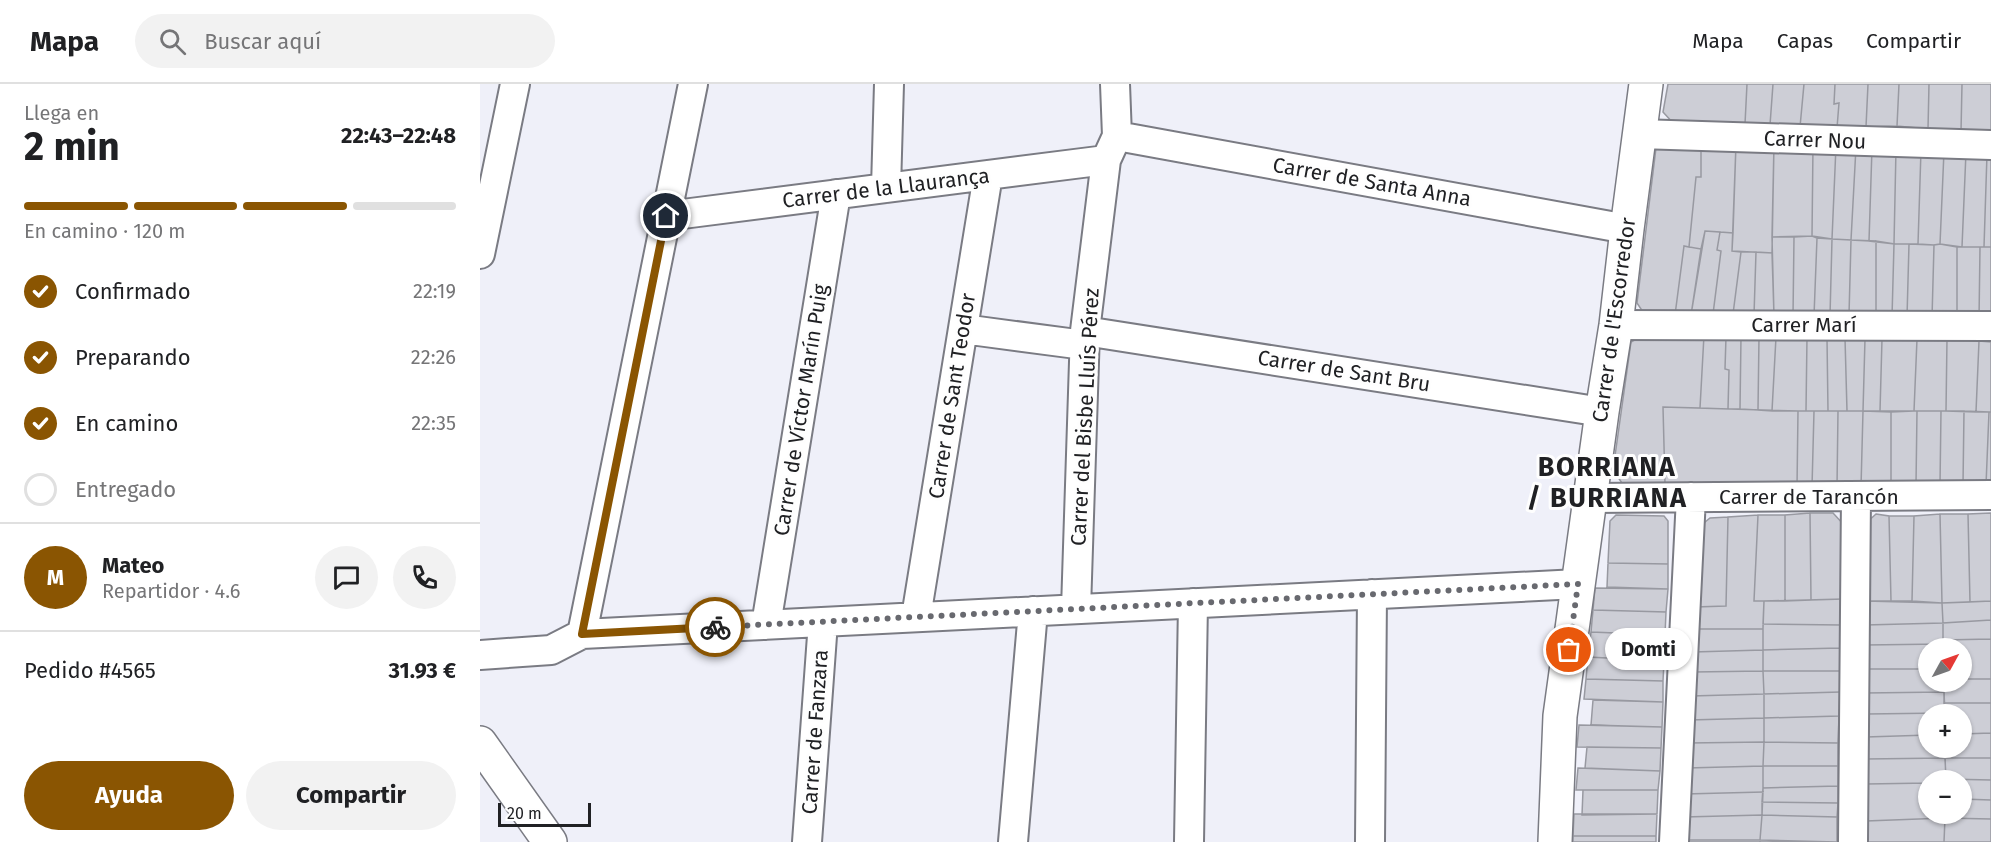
<!DOCTYPE html>
<html lang="es">
<head>
<meta charset="utf-8">
<style>
  body { margin:0; font-family:"Fira Sans",sans-serif; background:#f2f2f2; color:#202124; height:100vh; display:flex; flex-direction:column; font-size:22px; white-space:nowrap }
  * { box-sizing:border-box; margin:0 }
  p { font-size:20px; color:#757577 }
  .icon { flex:none; width:33px; height:33px; fill:none; stroke:currentColor; stroke-width:2; stroke-linecap:round; stroke-linejoin:round }
  .map { position:relative; flex:1; overflow:hidden }
  .sheet { display:flex; flex-direction:column; background:#fff; width:480px }
  .sheet>* { flex:none }
  .needle { width:39px; rotate:50deg }
  .fabs { position:absolute; left:1438px; top:554px; display:grid; gap:12px }
  .fabs a { display:grid; place-items:center; width:54px; height:54px; border-radius:50%; background:#fff; box-shadow:0 2px 4px #0004; font-size:30px }
  .scale { position:absolute; left:18px; bottom:15px; width:93px; box-sizing:border-box; padding-left:6px; border:3px solid #202124; border-top:0; font-size:16px; line-height:21px; white-space:nowrap; color:#202124; -webkit-text-stroke:4px #fefefe; paint-order:stroke }
  .pin { position:absolute; display:grid; place-items:center; width:51px; height:51px; color:#fff; margin:-26px; border:3px solid #fff; border-radius:50%; box-shadow:0 2px 6px #0007 }
  .courier { position:absolute; display:grid; place-items:center; width:60px; height:60px; margin:-30px; border:4px solid #8a5502; border-radius:50%; background:#fff; color:#222; box-shadow:0 2px 8px #0007 }
  .bubble { position:absolute; height:42px; border-radius:21px; background:#fff; box-shadow:0 2px 4px #0004; font-size:20px; font-weight:700; line-height:42px; text-align:center }
  .head em { font-style:normal; font-weight:700 }
  .head div { display:flex; flex-direction:column-reverse }
  .head { display:flex; align-items:center; justify-content:space-between; height:102px; padding:0 24px }
  h1 { font-size:39px; font-weight:700; line-height:45px }
  .bar { display:grid; grid-template-columns:repeat(4,1fr); gap:9px 6px; align-content:center; height:72px; padding:0 24px }
  .bar i { height:8px; border-radius:4px; background:#e0e0e0 }
  .bar .active { background:#8a5502 }
  .bar p { grid-column:span 4 }
  .line { display:flex; align-items:center; gap:15px; padding:0 24px; border-top:2px solid #e0e0e0 }
  .line div { flex:1 }
  .round { display:grid; place-items:center; flex:none; width:63px; height:63px; border-radius:32px; background:#f2f2f2 }
  ol { padding:0 24px; list-style:none }
  li { display:flex; align-items:center; gap:18px; height:66px }
  li p { margin-inline-start:auto }
  li .icon { padding:6px; border-radius:50%; background:#8a5502; color:#fff; stroke-width:4 }
  li:last-child { color:#757577 }
  li i { width:33px; height:33px; border:3px solid #e0e0e0; border-radius:50% }
  .button { display:flex; gap:12px; margin-top:auto; padding:12px 24px }
  .button a { flex:1; height:69px; border-radius:36px; background:#8a5502; color:#fff; font-size:24px; font-weight:700; line-height:69px; text-align:center }
  .button a+a { background:#f2f2f2; color:#202124 }
  header { display:flex; align-items:center; gap:36px; box-sizing:border-box; height:84px; padding:0 30px; background:#fff; border-bottom:2px solid #e0e0e0 }
  header strong { font-size:28px }
  nav { display:flex; gap:33px; margin-inline-start:auto; font-size:21px }
  .search { width:420px; height:54px; background:#f2f2f2; display:flex; align-items:center; gap:15px; box-sizing:border-box; padding:0 21px; border-radius:33px; color:#757577; font-size:22px }
  main { display:flex; flex:1; min-height:0 }
  .map>svg:first-child { display:block }
  .building { fill:#cdced6; stroke:#9899a1; stroke-width:1.5 }
  .lines { fill:none; stroke-linecap:round; stroke-linejoin:round }
  .street-casing { stroke:#7a7b83; stroke-width:32 }
  .secondary-casing { stroke:#7a7b83; stroke-width:36 }
  .street { stroke:#fff; stroke-width:28 }
  .secondary { stroke:#fff; stroke-width:33 }
  .done { stroke:#68696f; stroke-width:6; stroke-dasharray:0 10.8 }
  .route { stroke:#8a5502; stroke-width:8 }
  .labels { text-anchor:middle; dominant-baseline:central; stroke-width:6; stroke-linejoin:round; paint-order:stroke }
  .street-label { font-size:21px; fill:#202124; stroke:#fefefe }
  .district-label { font-size:27px; font-weight:bold; letter-spacing:1.5px; fill:#202124; stroke:#fefefe }
</style>
</head>
<body>
<header>
<strong>Mapa</strong>
<div class="search"><svg class="icon" aria-label="search" viewBox="0 0 24 24"><circle cx="10" cy="10" r="6"/><path d="M15 15l6 6"/></svg>Buscar aquí</div>
<nav><a>Mapa</a><a>Capas</a><a>Compartir</a></nav>
</header>
<main>
<section class="sheet">
<div class="head"><div><h1>2 min</h1><p>Llega en</p></div><em>22:43–22:48</em></div>
<div class="bar"><i class="active"></i><i class="active"></i><i class="active"></i><i></i><p>En camino · 120 m</p></div>
<ol>
<li><svg class="icon" aria-label="check" viewBox="0 0 24 24"><path d="M5 12l5 5 9-10"/></svg>Confirmado<p>22:19</p></li>
<li><svg class="icon" aria-label="check" viewBox="0 0 24 24"><path d="M5 12l5 5 9-10"/></svg>Preparando<p>22:26</p></li>
<li><svg class="icon" aria-label="check" viewBox="0 0 24 24"><path d="M5 12l5 5 9-10"/></svg>En camino<p>22:35</p></li>
<li><i></i>Entregado</li>
</ol>
<div class="line" style="height:108px"><b class="round" style="background:#8a5502;color:#fff">M</b><div><b>Mateo</b><p>Repartidor · 4.6</p></div><a class="round"><svg class="icon" aria-label="chat" viewBox="0 0 24 24"><path d="M4 5h16v11H9l-5 4z"/></svg></a><a class="round"><svg class="icon" aria-label="phone" viewBox="0 0 24 24"><path d="M5 4h4l2 5-3 2q2 4 5 5l2-3 5 2v4C11 20 4 13 5 4z"/></svg></a></div>
<div class="line" style="height:78px"><div>Pedido #4565</div><b>31.93 €</b></div>
<div class="button"><a>Ayuda</a><a>Compartir</a></div>
</section>
<div class="map">
<svg width="1511" height="758" viewBox="0 0 1511 758">
  <rect width="100%" height="100%" fill="#eff0f9"/>
  <path class="building" d="M1188,0H1267L1265,40H1194L1183,28Z
    M1267,0H1293L1290,41L1265,40Z
    M1293,0H1324L1320,43L1290,41Z
    M1324,0H1355L1354,20L1359,19L1357,44L1320,43Z
    M1355,0H1388L1386,43L1357,44L1359,19L1354,20Z
    M1388,0H1419L1417,42L1386,43Z
    M1419,0H1449L1448,45L1417,42Z
    M1449,0H1482L1481,48L1448,45Z
    M1482,0H1511V50L1481,48Z
    M1256,60H1294L1292,169L1252,167Z
    M1256,60L1253,149L1225,147L1221,165L1209,163L1216,93H1221V61Z
    M1294,60L1333,61L1332,152L1292,153Z
    M1221,61V93H1216L1209,163L1204,162L1195,231H1165L1157,219L1176,64Z
    M1333,61L1356,62L1352,155L1332,152Z
    M1356,62L1376,63L1371,156L1352,155Z
    M1376,63L1392,64L1389,157L1371,156Z
    M1392,64L1416,65L1414,160L1389,157Z
    M1416,65L1441,66L1438,160H1414Z
    M1441,66L1464,67L1460,160L1454,161L1438,160Z
    M1464,67L1486,68L1482,163L1460,160Z
    M1486,68L1507,70L1504,163H1482Z
    M1507,70H1511V163H1504Z
    M1225,147L1240,148L1237,166L1241,167L1233,230L1211,231Z
    M1240,148L1253,149L1252,167L1261,168L1253,230H1233L1241,167L1237,166Z
    M1332,152L1337,154L1334,232H1313L1314,153Z
    M1292,153H1314L1313,232H1294Z
    M1337,154L1352,155L1350,232H1334Z
    M1352,155L1371,156L1369,231L1350,232Z
    M1371,156L1396,157V232L1369,231Z
    M1396,157L1414,160L1412,233L1396,232Z
    M1414,160H1429L1427,233H1412Z
    M1429,160L1454,161L1452,234L1427,233Z
    M1460,160L1477,163V235L1452,234L1454,161Z
    M1204,162L1221,165L1211,231H1195Z
    M1477,163H1500L1499,236L1477,235Z
    M1500,163H1511V235L1499,236Z
    M1261,168H1276L1274,231L1253,230Z
    M1276,168L1292,169L1294,232L1274,231Z
    M1167,249L1224,251L1220,324L1183,323L1185,400L1144,402L1133,386L1151,258Z
    M1224,251L1246,253L1245,285L1249,286L1248,325L1220,324Z
    M1246,253H1261L1260,325H1248L1249,286L1245,285Z
    M1261,253H1279L1278,326L1260,325Z
    M1279,253H1296L1292,327L1278,326Z
    M1296,253H1327L1326,327H1292Z
    M1327,253L1347,254L1348,327H1326Z
    M1347,254H1365L1367,327H1348Z
    M1365,254L1385,255L1383,327H1367Z
    M1385,255H1402L1400,327H1383Z
    M1402,255H1437L1434,327H1400Z
    M1437,255H1467L1466,327H1434Z
    M1467,255L1499,257L1496,328L1466,327Z
    M1499,257L1511,258V328H1496Z
    M1183,323L1318,327L1317,403L1185,400Z
    M1318,327H1334L1332,403H1317Z
    M1334,327H1358L1357,403H1332Z
    M1358,327H1383L1381,403H1357Z
    M1383,327L1411,328V403H1381Z
    M1434,327H1437L1436,401L1411,403V328Z
    M1437,327H1461L1460,401H1436Z
    M1461,327H1484L1483,401H1460Z
    M1484,327L1509,328L1506,401H1483Z
    M1509,328H1511V401H1506Z
    M1330,429H1353L1365,442L1363,515L1331,516Z
    M1330,429L1331,516L1305,517V431Z
    M1511,429V517L1490,518L1488,430Z
    M1396,430L1409,432L1411,517H1385V440Z
    M1460,430H1488L1490,518L1462,519Z
    M1460,430L1462,519L1432,517L1434,432Z
    M1136,431L1184,432L1188,437V480L1128,479L1130,437Z
    M1278,431H1305V517H1274Z
    M1278,431L1274,517H1284L1283,545H1214L1215,523L1246,522L1248,433Z
    M1409,432H1434L1432,517H1411Z
    M1248,433L1246,522L1215,523L1219,443L1230,434Z
    M1128,479L1188,480V505L1127,503Z
    M1115,504L1188,505L1186,528L1113,526Z
    M1363,515L1361,541L1283,540L1284,517Z
    M1385,517L1462,519L1463,539L1385,541Z
    M1511,517V536L1463,539L1462,519Z
    M1113,526L1186,528L1185,551L1111,548Z
    M1511,536V555L1463,556V539Z
    M1463,539V560L1385,561V541Z
    M1283,540L1361,541L1360,564L1283,566Z
    M1214,545H1283V566L1213,568Z
    M1111,548L1185,551L1184,577L1108,573Z
    M1511,555V595H1482V564H1463V556Z
    M1463,560V564H1449V585H1385V561Z
    M1360,564V587H1283V566Z
    M1283,566V587L1213,588V568Z
    M1108,573L1184,577L1183,597L1106,595Z
    M1385,585H1449V597H1464V608L1385,609Z
    M1283,587H1360V608L1284,610Z
    M1283,587L1284,610L1211,612L1213,588Z
    M1106,595L1183,597V618L1104,615Z
    M1482,595H1511V619H1464V597H1482Z
    M1360,608L1359,632L1284,634V610Z
    M1464,608L1465,629L1387,630L1385,609Z
    M1284,610V634L1209,636L1211,612Z
    M1113,616L1183,618L1182,643L1111,641Z
    M1464,619H1511V649L1482,650V630H1465Z
    M1465,629L1449,630V651L1386,653L1387,630Z
    M1359,632L1358,659L1284,658V634Z
    M1284,634V658L1208,659L1209,636Z
    M1099,641L1182,643L1181,664L1097,663Z
    M1511,649V674H1465L1464,663H1482V650Z
    M1449,651V663H1464L1465,674L1386,675V653Z
    M1284,658L1358,659V682H1283Z
    M1284,658L1283,682L1207,684L1208,659Z
    M1107,663L1181,664L1180,687L1105,684Z
    M1465,674L1466,696H1449V699L1386,700V675Z
    M1465,674H1511V696L1466,695Z
    M1283,682H1358V702L1283,704Z
    M1283,682V708L1205,710L1207,684Z
    M1098,684L1180,687L1178,706H1096Z
    M1466,695L1511,696V716L1482,715V696Z
    M1449,699V729H1465V734L1386,737V700Z
    M1358,702V719L1282,718L1283,704Z
    M1103,706H1178L1177,730L1102,731Z
    M1283,708L1282,731L1204,733L1205,710Z
    M1482,715L1511,716V735L1465,734V729H1482Z
    M1282,718L1358,719L1357,733L1282,731Z
    M1094,730H1177L1176,752H1093Z
    M1282,731L1357,733V758L1280,756Z
    M1282,731L1280,756H1205L1204,733Z
    M1465,734L1464,758H1385L1386,737Z
    M1465,734L1511,735V758H1464Z
    M1093,752H1176V758H1093Z
    M1205,756H1280V758H1205Z
    M1280,756L1330,758H1280Z"/>
  <g class="lines">
    <g class="street-casing">
      <path id="street" d="M1159,50L1511,61
        M637,52L1147,145
        M406,104L409,0
        M187,132L626,76
        M0,170L35,0
        M1136,241L1511,242
        M483,245L604,261
        M605,247L1122,328
        M1110,414L1511,411
        M596,525L605,247L626,76L637,52L635,0
        M436,533L508,91
        M286,541L356,110
        M102,550L213,0
        M0,571L71,566L102,550L1098,500
        M327,758L343,538
        M533,758L553,527
        M709,758L713,519
        M890,758L892,510
        M1194,758L1211,413
        M1373,758L1376,412"/>
    </g>
    <g class="secondary-casing">
      <path id="secondary" d="M0,659L70,758
        M1075,758L1080,632L1122,328L1136,241L1147,145L1166,0"/>
    </g>
    <use href="#street" class="street"/>
    <use href="#secondary" class="secondary"/>
  </g>
  <g class="lines">
    <path class="done" d="M235,543L1098,500L1089,566"/>
    <path class="route" d="M186,132L102,550L235,543"/>
  </g>
  <g class="labels">
    <g class="street-label">
      <text transform="translate(1335 56) rotate(2)">Carrer Nou</text>
      <text transform="translate(892 98) rotate(10)">Carrer de Santa Anna</text>
      <text transform="translate(406 104) rotate(-7)">Carrer de la Llaurança</text>
      <text transform="translate(1134 236) rotate(-82)">Carrer de l'Escorredor</text>
      <text x="1324" y="241">Carrer Marí</text>
      <text transform="translate(864 287) rotate(9)">Carrer de Sant Bru</text>
      <text transform="translate(472 312) rotate(-81)">Carrer de Sant Teodor</text>
      <text transform="translate(321 326) rotate(-81)">Carrer de Víctor Marín Puig</text>
      <text transform="translate(605 333) rotate(-87)">Carrer del Bisbe Lluís Pérez</text>
      <text x="1329" y="413">Carrer de Tarancón</text>
      <text transform="translate(335 648) rotate(-86)">Carrer de Fanzara</text>
    </g>
    <g class="district-label">
      <text x="1127" y="383">BORRIANA<tspan x="1127" dy="31">/ BURRIANA</tspan></text>
    </g>
  </g>
</svg>
<div class="fabs">
<a><svg class="needle" viewBox="-14 -14 28 28"><path d="M0-13l5 13h-10z" fill="#e53935"/><path d="M0 13l5-13h-10z" fill="#757577"/></svg></a>
<a>+</a>
<a>−</a>
</div>
<div class="scale">20 m</div>
<div class="pin" style="left:1089px;top:566px;background:#ea580c"><svg class="icon" aria-label="bag" viewBox="0 0 24 24"><path d="M5 8h14l-1 12H6zM9 8a3 3 0 0 1 6 0"/></svg></div>
<div class="pin" style="left:186px;top:132px;background:#1f2937"><svg class="icon" aria-label="home" viewBox="0 0 24 24"><path d="M3 11l9-7 9 7M6 9v11h12V9"/></svg></div>
<div class="courier" style="left:235px;top:543px"><svg class="icon" aria-label="bike" viewBox="0 0 24 24"><circle cx="6" cy="16" r="4"/><circle cx="18" cy="16" r="4"/><path d="M6 16l4-8h5l3 8M10 8l3 8H6M13 5h3"/></svg></div>
<div class="bubble" style="left:1125px;top:544px;width:87px">Domti</div>
</div>
</main>
</body>
</html>
